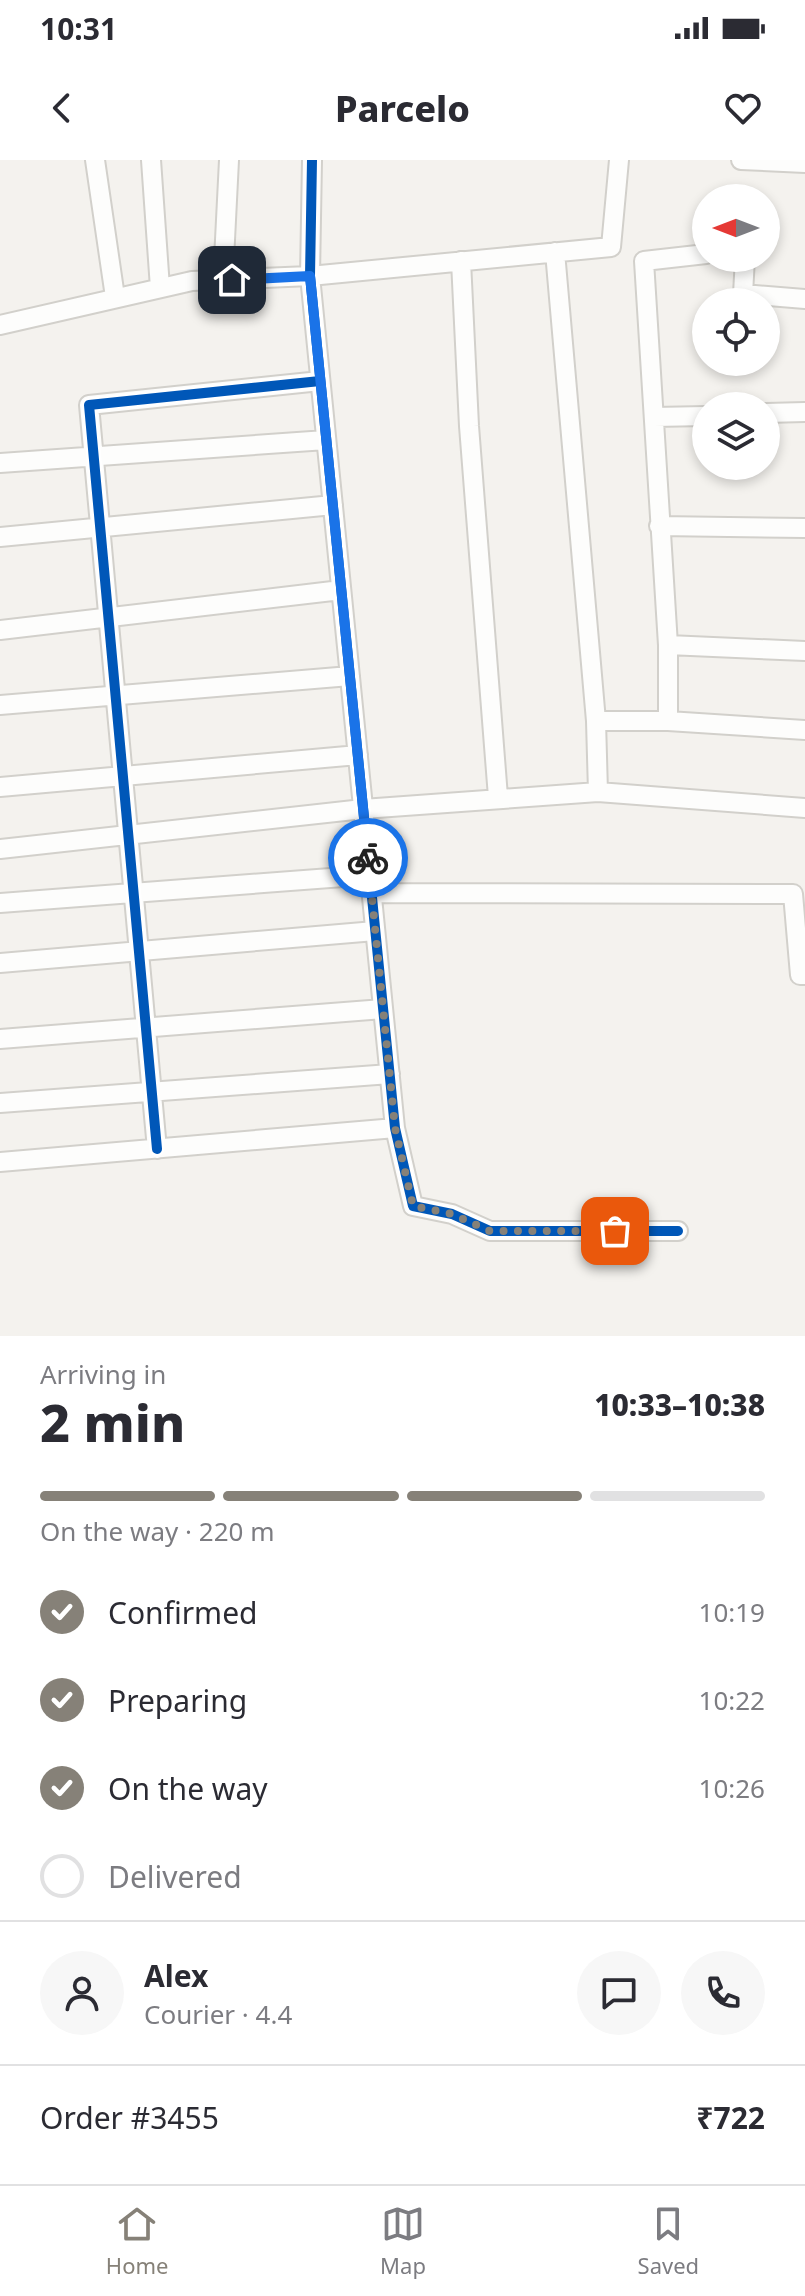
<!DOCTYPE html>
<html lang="en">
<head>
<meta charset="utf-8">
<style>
  body { margin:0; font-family:"Noto Sans",sans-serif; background:#f7f7f7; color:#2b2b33; height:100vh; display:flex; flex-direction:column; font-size:30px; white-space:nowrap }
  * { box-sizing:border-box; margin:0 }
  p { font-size:26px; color:#7c7c81 }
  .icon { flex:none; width:44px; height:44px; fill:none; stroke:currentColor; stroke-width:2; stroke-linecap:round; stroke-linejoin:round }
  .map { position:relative; height:1176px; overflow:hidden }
  .side { display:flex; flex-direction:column; background:#fff; flex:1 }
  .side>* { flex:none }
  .needle { width:52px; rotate:270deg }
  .tools { position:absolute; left:692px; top:24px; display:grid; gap:16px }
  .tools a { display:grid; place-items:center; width:88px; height:88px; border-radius:50%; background:#fff; box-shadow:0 4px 12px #0003; font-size:40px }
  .pin { position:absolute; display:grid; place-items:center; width:68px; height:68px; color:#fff; margin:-34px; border-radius:16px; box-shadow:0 4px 12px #0006 }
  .courier { position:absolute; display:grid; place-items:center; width:80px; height:80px; margin:-40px; border:6px solid #1a73e8; border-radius:50%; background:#fff; color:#222; box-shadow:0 2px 10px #0007 }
  .head em { font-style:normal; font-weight:800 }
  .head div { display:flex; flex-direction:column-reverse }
  .head { display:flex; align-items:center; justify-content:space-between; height:136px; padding:0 40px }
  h1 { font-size:52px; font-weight:800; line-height:60px }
  .bar { display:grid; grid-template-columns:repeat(4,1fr); gap:12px 8px; align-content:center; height:96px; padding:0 40px }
  .bar i { height:10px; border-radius:6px; background:#e1e1e2 }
  .bar .selected { background:#868178 }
  .bar p { grid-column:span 4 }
  .line { display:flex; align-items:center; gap:20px; padding:0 40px; border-top:2px solid #e1e1e2 }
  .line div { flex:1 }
  .round { display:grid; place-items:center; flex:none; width:84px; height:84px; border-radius:42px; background:#f7f7f7 }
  ol { padding:0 40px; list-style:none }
  li { display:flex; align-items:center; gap:24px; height:88px }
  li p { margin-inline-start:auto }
  li .icon { padding:8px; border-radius:50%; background:#868178; color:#fff; stroke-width:4 }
  li:last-child { color:#7c7c81 }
  li i { width:44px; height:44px; border:4px solid #e1e1e2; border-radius:50% }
  .status { display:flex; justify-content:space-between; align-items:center; height:56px; padding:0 40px; background:#fff; direction:ltr }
  .status svg { height:22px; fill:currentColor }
  header { display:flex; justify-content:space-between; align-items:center; height:104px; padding:0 40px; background:#fff; font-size:36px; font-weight:800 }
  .dock { display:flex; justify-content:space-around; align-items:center; height:112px; border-top:2px solid #e1e1e2; background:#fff; font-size:22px; color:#7c7c81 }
  .dock a { display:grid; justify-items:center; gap:4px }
  .dock .selected { color:#868178 }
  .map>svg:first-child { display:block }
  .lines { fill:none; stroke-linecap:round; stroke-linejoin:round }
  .minor-casing { stroke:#d2d0cb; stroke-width:22 }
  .minor { stroke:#fdfdfc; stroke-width:18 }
  .cycleway-casing { stroke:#fff; stroke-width:15 }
  .cycleway { stroke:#0057b8; stroke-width:10 }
  .done { stroke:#868178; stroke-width:8; stroke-dasharray:0 14.4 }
  .route { stroke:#1a73e8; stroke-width:10 }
</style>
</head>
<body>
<div class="status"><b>10:31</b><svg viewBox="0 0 49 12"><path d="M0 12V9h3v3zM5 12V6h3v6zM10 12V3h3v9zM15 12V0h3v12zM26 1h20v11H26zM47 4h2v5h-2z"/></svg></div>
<header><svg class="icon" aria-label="back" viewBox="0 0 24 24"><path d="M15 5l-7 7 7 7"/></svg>Parcelo<svg class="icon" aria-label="heart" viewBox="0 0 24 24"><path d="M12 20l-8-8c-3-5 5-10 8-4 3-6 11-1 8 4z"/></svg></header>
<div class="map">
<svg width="805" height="1176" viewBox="0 0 805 1176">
  <rect width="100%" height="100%" fill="#f4f2ee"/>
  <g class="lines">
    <g class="minor-casing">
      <path id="minor" d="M95,0L115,137
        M151,0L160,128
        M312,0L310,116L395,968L413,1046L452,1054L490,1071H678
        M741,0L805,3
        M555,92L596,561L598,632
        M745,98L743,134L805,139
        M461,101L469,266L498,637
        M223,120L229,0
        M0,165L192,121L310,116L611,87L619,0
        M766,253L805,252
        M654,257L706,256
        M0,303L326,280
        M659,366L805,368
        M0,377L333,345
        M0,470L341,430
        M668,485L805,491
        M0,545L350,516
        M596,561H668L805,570
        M668,561V485L644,101L706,94
        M0,627L358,595
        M0,689L363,649L598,632L805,648
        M372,733L793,734L800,815H805
        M0,743L370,715
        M0,803L375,771
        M0,879L383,849
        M0,943L390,914
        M157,989L89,245L320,221
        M0,1002L395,968"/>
    </g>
    <use href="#minor" class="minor"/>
    <g class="cycleway-casing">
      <path id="cycleway" d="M312,0L310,116L395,968L413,1046L452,1054L490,1071H678
        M157,989L89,245L320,221"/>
    </g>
    <use href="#cycleway" class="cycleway"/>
  </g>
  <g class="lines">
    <path class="done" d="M368,698L395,968L413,1046L452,1054L490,1071H615"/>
    <path class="route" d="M232,120L310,116L368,698"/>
  </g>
</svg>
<div class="tools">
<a><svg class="needle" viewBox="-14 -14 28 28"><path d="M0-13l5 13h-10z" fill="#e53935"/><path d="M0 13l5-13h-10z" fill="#7c7c81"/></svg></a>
<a><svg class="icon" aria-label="locate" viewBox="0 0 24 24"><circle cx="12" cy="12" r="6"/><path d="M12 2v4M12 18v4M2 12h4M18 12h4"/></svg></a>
<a><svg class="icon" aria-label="layers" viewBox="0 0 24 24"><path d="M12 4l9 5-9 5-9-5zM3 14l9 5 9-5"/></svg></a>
</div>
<div class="pin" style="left:615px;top:1071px;background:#ea580c"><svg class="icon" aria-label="bag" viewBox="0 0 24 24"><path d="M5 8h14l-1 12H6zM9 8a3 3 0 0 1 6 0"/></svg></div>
<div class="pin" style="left:232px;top:120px;background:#1f2937"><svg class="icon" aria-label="home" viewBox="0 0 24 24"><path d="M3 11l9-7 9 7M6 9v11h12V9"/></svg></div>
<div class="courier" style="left:368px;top:698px"><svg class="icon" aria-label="bike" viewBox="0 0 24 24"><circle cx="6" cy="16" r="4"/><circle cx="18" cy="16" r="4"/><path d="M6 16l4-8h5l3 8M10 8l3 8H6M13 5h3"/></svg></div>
</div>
<section class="side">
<div class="head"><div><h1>2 min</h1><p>Arriving in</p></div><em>10:33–10:38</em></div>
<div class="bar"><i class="selected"></i><i class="selected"></i><i class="selected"></i><i></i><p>On the way · 220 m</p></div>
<ol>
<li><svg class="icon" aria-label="check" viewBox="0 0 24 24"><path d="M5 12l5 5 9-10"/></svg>Confirmed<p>10:19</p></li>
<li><svg class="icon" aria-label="check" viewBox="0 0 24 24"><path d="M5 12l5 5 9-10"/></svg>Preparing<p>10:22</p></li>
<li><svg class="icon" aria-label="check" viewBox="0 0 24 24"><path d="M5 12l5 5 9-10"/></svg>On the way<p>10:26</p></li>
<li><i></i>Delivered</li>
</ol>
<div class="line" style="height:144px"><a class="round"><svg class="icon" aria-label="person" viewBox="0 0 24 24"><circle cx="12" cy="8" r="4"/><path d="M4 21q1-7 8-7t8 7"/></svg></a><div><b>Alex</b><p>Courier · 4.4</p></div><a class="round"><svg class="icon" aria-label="chat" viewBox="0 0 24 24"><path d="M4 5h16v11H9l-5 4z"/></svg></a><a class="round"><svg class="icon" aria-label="phone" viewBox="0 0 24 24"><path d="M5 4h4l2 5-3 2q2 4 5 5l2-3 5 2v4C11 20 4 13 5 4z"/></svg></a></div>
<div class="line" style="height:104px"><div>Order #3455</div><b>₹722</b></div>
</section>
<nav class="dock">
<a class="selected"><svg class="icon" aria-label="home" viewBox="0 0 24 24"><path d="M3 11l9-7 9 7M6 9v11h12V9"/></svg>Home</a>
<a><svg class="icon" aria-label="map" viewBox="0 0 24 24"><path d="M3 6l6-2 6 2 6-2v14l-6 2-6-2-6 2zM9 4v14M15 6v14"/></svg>Map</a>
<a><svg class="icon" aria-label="saved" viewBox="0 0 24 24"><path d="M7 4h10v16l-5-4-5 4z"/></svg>Saved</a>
</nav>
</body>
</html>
